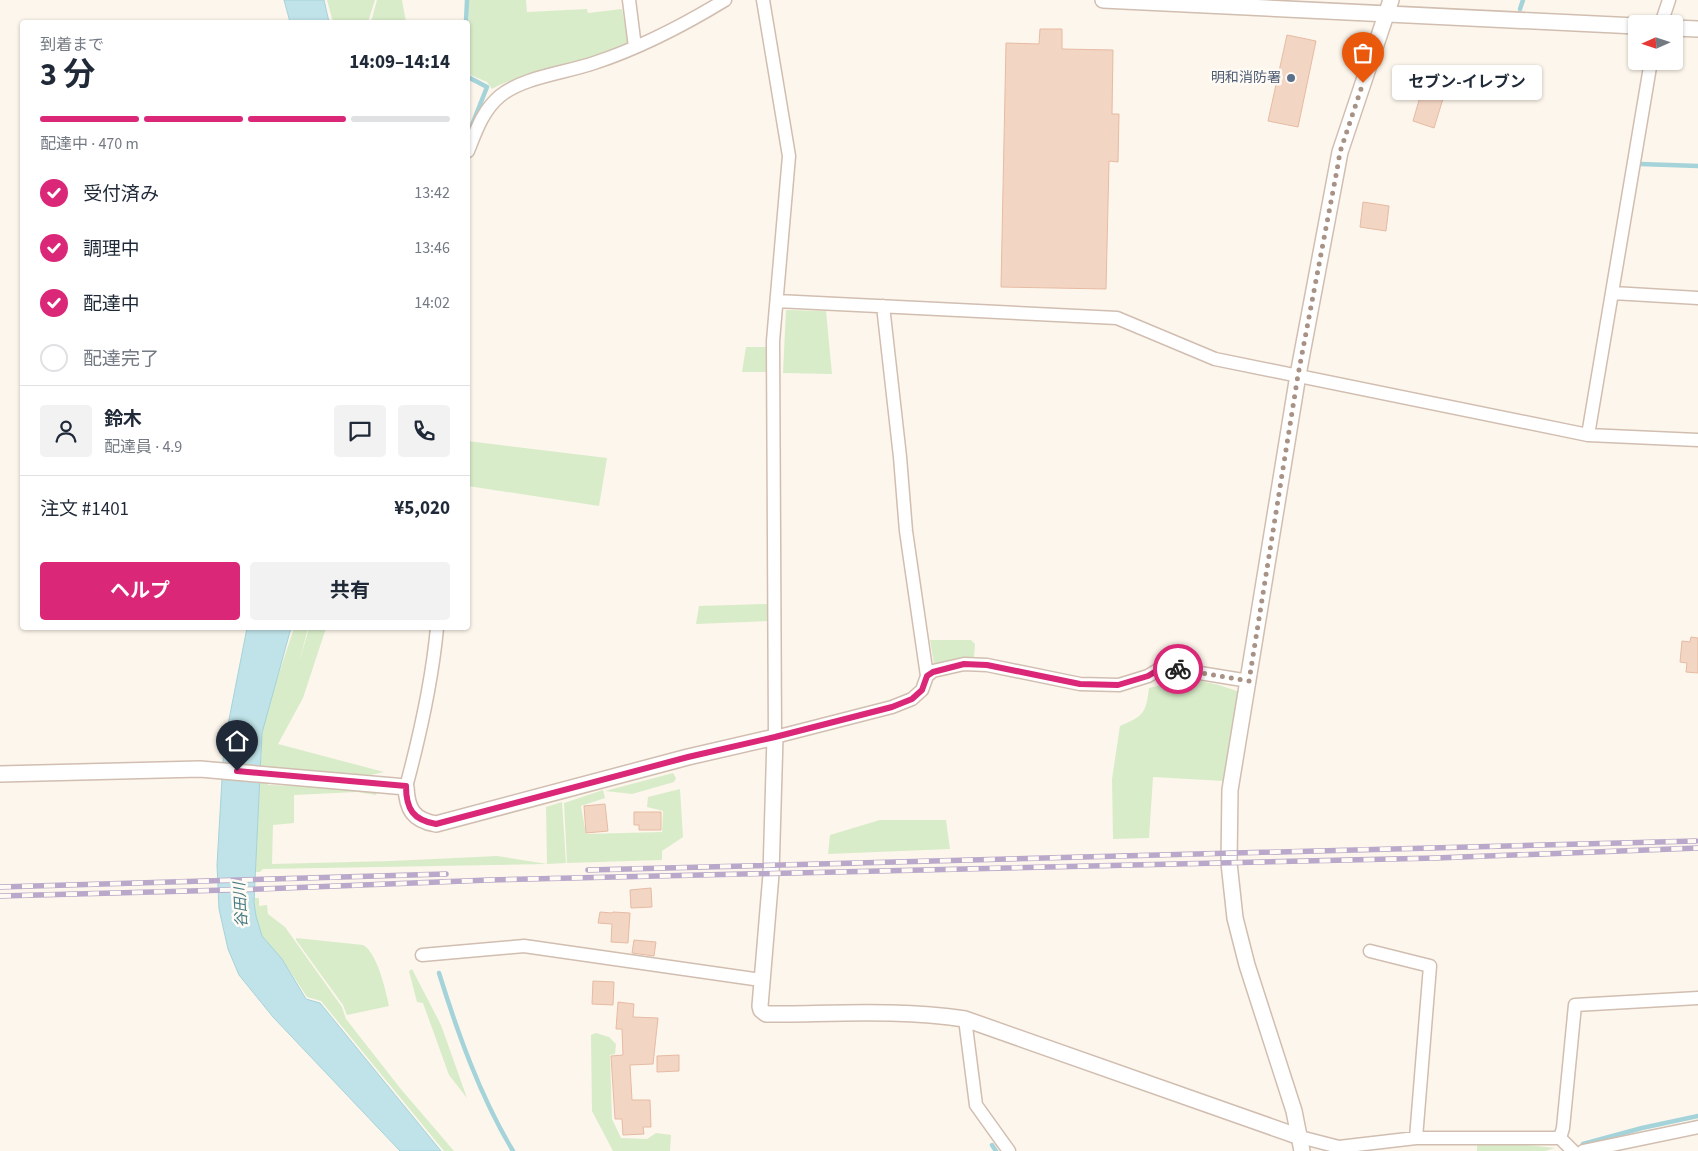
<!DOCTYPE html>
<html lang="ja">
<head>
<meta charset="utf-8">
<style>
  body { margin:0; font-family:"Source Sans 3","Noto Sans JP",sans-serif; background:#f2f2f3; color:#1f2937; height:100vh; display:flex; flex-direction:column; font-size:19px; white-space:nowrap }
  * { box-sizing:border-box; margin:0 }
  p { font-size:16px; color:#747a83 }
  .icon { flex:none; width:28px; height:28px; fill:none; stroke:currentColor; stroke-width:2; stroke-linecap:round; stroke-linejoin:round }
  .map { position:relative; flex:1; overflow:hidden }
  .details { position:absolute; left:20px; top:20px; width:450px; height:610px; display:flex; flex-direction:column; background:#fff; border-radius:5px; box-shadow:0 1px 4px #0004 }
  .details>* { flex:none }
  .needle { width:32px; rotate:267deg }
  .buttons { position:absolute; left:1628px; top:15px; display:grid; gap:10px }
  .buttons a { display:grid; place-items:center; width:55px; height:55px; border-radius:5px; background:#fff; box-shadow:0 1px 4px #0004; font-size:25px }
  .pin { position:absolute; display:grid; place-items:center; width:42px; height:42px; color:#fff; margin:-51px -21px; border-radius:50% 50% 50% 0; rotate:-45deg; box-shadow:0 0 5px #0007 }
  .pin .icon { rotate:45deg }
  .courier { position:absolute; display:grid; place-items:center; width:50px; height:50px; margin:-25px; border:4px solid #db2777; border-radius:50%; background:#fff; color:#222; box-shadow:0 1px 6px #0007 }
  .bubble { position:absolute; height:35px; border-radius:5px; background:#fff; box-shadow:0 1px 4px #0004; font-size:16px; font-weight:700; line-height:35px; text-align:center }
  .overview em { font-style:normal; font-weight:700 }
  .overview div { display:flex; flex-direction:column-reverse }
  .overview { display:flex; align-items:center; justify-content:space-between; height:85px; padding:0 20px }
  h1 { font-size:32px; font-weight:700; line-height:38px }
  .bar { display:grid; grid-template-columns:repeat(4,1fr); gap:8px 5px; align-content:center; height:60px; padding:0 20px }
  .bar i { height:6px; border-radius:4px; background:#e0e1e3 }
  .bar .selected { background:#db2777 }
  .bar p { grid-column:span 4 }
  .line { display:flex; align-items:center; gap:12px; padding:0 20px; border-top:1px solid #e0e1e3 }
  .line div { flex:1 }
  .round { display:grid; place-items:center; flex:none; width:52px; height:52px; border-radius:5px; background:#f2f2f3 }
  ol { padding:0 20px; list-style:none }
  li { display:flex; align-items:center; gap:15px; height:55px }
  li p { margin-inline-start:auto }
  li .icon { padding:5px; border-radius:50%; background:#db2777; color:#fff; stroke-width:4 }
  li:last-child { color:#747a83 }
  li i { width:28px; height:28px; border:2px solid #e0e1e3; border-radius:50% }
  .action { display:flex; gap:10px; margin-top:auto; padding:10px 20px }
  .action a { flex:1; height:58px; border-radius:5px; background:#db2777; color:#fff; font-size:20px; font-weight:700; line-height:58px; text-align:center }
  .action a+a { background:#f2f2f3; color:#1f2937 }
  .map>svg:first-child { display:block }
  .green { fill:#d8ecc9 }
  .water { fill:#bfe3e8; stroke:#a5d3da }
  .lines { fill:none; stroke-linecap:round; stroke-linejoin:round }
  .stream { stroke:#a5d3da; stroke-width:4.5 }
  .building { fill:#f3d5c3; stroke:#e6bba3 }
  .minor-casing { stroke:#d1beb0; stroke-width:15 }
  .tertiary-casing { stroke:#d1beb0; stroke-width:18 }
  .minor { stroke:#fff; stroke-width:12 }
  .tertiary { stroke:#fff; stroke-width:15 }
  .rail-casing { stroke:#b9a8c9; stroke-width:5.5 }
  .rail { stroke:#fffaf3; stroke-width:4; stroke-dasharray:11; stroke-linecap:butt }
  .done { stroke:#a89285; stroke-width:5; stroke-dasharray:0 9 }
  .route { stroke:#db2777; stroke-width:6 }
  .service-dot { fill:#5c6f8a; stroke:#fffaf3; stroke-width:2 }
  .labels { text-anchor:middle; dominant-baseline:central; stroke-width:5; stroke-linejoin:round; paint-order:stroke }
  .service-label { font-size:14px; fill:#4e5e75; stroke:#fffaf3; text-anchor:end }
  .water-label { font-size:15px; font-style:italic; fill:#437c86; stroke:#fffaf3 }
</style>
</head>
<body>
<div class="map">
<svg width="1698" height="1151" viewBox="0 0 1698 1151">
  <rect width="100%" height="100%" fill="#fdf6ec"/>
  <path class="green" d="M327,0H375L368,22H333Z
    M377,0H402L406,22H371Z
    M469,0H526L527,12L587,9L588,13L622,9L628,44C605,53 582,62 558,68C535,74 513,77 492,89L487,82L468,74Z
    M786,310L826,311L832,374L783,373Z
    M746,347H766V372H742Z
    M468,441L607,458L599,506L468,486Z
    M768,604V621L696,624L699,606Z
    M294,628H308L299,663L309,628H326L303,698L278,744L384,772L371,775L272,771L269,769L268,785L365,788L377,792L376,795L357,792L294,795V823L273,825L272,864L392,861L497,856L547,864L546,807L562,802L566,863L547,864L263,869L260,872H255L262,733L274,688Z
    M930,640H971L975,644L974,657L938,668L934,664Z
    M1196,680L1219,685L1240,692L1224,781L1153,777L1149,838L1113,839L1112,779L1120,726C1143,716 1146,714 1149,688L1179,681Z
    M673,773L676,778L674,782L632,794L605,791Z
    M680,789L683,837L662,851V860L567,863L564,803L603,790L605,798L581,806L586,834L662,832L663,811L647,807L648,797Z
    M880,820H946L950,849L828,854L830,835Z
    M254,898H259V906L267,905L268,914L285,927L342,1007L346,1019L400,1088L454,1151H444L321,1001L307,997L282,959L262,936L256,916Z
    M296,938L363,945C377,952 386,991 389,1006L347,1015L343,1005L296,940Z
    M412,969L441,1025L467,1098L449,1075L423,1003L417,1002L409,971Z
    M596,1033L609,1037L616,1044L615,1054L610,1055L612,1119L621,1138L647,1139L656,1133L671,1135L670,1151H613L592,1111L591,1035Z
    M1477,1144H1518L1555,1148L1545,1151H1477Z"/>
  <path class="water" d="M284,0H324L329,22H290Z
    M247,628H291L262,733L254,902L256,916L262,936L282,959L306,999L320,1003L441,1151H400L273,1017L239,975L228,949L219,909L217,865L224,745Z"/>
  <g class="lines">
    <path class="stream" d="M1520,9L1523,0
      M466,22L467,0
      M468,77L487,87L468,135
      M1640,164L1698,166
      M439,973C458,1034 480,1096 513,1151
      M1583,1144L1642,1128L1698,1116
      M992,1145L996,1151"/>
  </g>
  <path class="building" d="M1040,29H1062V49L1113,50L1112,114H1119L1118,162L1109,161L1106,289L1001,287L1006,43L1039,44Z
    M1287,35L1316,41L1298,127L1268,121Z
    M1424,83L1446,89L1434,128L1413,121Z
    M1363,202L1389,206L1386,231L1360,227Z
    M1691,637L1698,638V673L1686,672L1687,663L1680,662L1682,641L1690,642Z
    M605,804L608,831L586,833L584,806Z
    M634,812H661V830H639V825H634Z
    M651,888L652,907L631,908L630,890Z
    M600,912L612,913L613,912L630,913L628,943L611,942L612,924L598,923Z
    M634,940L656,942L654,956L632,953Z
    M593,981L614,982L613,1005L592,1004Z
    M618,1002L634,1004L633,1017L658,1018L653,1064L630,1065L632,1100H650L651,1127H643L644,1134L623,1135L622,1119H615L611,1056L623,1055L622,1029H616Z
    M679,1055V1071L657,1072V1056Z"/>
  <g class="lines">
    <g class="minor-casing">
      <path id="minor" d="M629,0L635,47
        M763,0L789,156L773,341L775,737L892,707L912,699L922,690L927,676L933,671L964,664L987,665L1080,684L1119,685L1148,676L1158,670L1169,668L1249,681
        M1661,24L1669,0
        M468,151C476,131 483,110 500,96C523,77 565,73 594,63C640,48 684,25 725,0
        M1613,293L1698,298
        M777,301L1117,318L1215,359L1588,435L1698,440
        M883,306L900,457L906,531L927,676
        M1588,435L1651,61
        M406,787C420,735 432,681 437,628
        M1370,951L1430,966L1416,1138
        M422,955L524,946L761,980
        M965,1019L976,1105L1009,1151
        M1300,1137L1339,1147L1416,1138H1560L1573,1151
        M1560,1138L1563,1128L1575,1005L1698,998
        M1583,1151L1698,1127"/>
    </g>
    <g class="tertiary-casing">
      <path id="tertiary" d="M1103,0L1636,26
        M1674,28L1698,29
        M0,774L200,769L406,787C407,809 413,820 436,824L688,757L775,737L771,874L760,1006L761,1010L766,1014C832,1014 900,1009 965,1019L1300,1137
        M1302,1151L1294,1111L1247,965L1235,918L1229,863L1230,790L1298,375L1340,152L1391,0"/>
    </g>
    <use href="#minor" class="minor"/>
    <use href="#tertiary" class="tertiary"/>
    <g class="rail-casing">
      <path id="rail" d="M588,870L1696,841
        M0,887L446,874
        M0,896L261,889L489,880L1436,858L1698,848"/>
    </g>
    <use href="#rail" class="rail"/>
  </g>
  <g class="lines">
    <path class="done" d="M1178,669L1249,681L1298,375L1337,170L1340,152L1363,83"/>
    <path class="route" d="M237,771L406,786C406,809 413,820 436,824L688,757L775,737L892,707L912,699L922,690L927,676L933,672L964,664L987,665L1080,684L1118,685L1148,676L1158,670L1169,668L1178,669"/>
  </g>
  <circle class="service-dot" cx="1291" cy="78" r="5"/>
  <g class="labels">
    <g class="service-label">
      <text x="1281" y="78">明和消防署</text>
    </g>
    <g class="water-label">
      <text transform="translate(241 905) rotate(-93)">谷田川</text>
    </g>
  </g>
</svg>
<div class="buttons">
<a><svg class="needle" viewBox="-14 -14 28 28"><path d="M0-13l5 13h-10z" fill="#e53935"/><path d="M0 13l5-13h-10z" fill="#747a83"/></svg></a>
</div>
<div class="pin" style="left:1363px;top:83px;background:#ea580c"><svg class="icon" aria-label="bag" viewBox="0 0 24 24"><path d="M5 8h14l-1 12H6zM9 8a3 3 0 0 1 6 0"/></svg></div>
<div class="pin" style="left:237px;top:771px;background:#1f2937"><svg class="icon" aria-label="home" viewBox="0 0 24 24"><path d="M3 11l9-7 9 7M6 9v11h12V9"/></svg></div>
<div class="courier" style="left:1178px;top:669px"><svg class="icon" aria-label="bike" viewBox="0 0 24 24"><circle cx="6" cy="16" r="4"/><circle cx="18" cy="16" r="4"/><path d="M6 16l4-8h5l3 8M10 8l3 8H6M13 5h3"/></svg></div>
<div class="bubble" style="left:1392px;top:65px;width:150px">セブン-イレブン</div>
<section class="details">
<div class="overview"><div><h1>3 分</h1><p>到着まで</p></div><em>14:09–14:14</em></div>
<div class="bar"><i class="selected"></i><i class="selected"></i><i class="selected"></i><i></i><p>配達中 · 470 m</p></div>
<ol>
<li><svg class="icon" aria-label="check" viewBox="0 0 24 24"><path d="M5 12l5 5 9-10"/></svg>受付済み<p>13:42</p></li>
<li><svg class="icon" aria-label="check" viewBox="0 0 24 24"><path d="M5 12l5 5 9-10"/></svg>調理中<p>13:46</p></li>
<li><svg class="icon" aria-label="check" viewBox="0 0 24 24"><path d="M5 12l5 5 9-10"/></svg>配達中<p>14:02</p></li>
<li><i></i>配達完了</li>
</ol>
<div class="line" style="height:90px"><a class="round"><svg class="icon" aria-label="person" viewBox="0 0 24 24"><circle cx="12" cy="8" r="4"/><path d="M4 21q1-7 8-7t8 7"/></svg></a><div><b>鈴木</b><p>配達員 · 4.9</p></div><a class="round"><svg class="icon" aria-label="chat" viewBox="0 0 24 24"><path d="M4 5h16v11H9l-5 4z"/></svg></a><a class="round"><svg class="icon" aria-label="phone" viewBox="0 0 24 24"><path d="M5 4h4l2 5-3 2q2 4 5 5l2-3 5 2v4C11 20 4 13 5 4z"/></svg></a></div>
<div class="line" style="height:65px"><div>注文 #1401</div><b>¥5,020</b></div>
<div class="action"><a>ヘルプ</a><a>共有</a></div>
</section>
</div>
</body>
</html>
